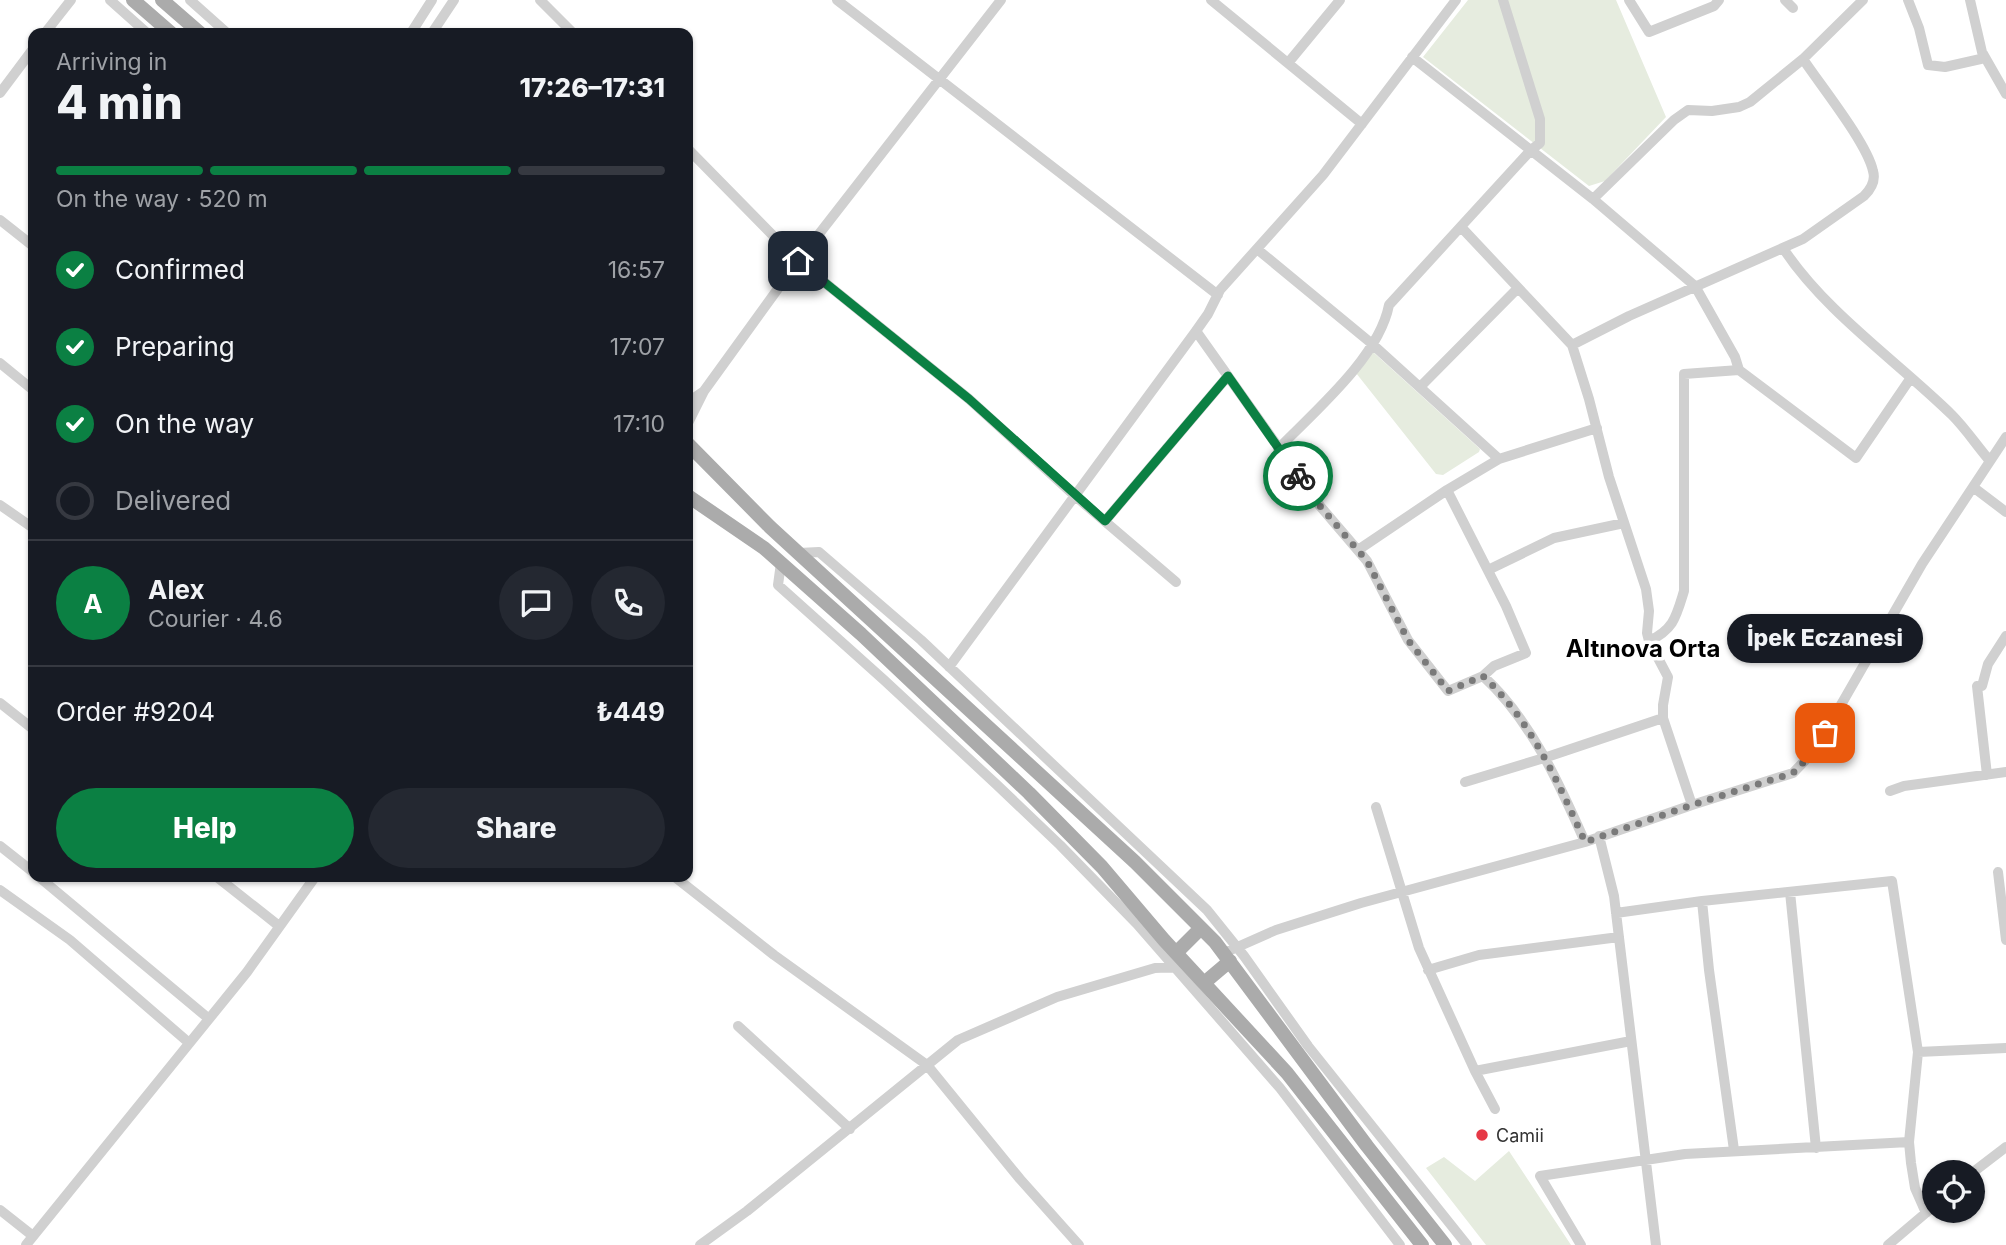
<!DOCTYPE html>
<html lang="en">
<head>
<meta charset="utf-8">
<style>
  body { margin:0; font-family:Inter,sans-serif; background:#242831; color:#f1f3f6; height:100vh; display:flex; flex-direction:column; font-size:26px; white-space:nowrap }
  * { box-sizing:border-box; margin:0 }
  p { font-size:23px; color:#9ea1a6 }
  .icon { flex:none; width:38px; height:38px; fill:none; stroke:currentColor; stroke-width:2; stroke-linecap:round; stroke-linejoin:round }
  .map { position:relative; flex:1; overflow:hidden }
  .drawer { position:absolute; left:28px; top:28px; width:665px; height:854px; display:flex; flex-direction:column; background:#171b24; border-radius:14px; box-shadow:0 2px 5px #0004 }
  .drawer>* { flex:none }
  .tools { position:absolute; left:1922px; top:1160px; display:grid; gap:14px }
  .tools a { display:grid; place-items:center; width:63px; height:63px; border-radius:50%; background:#171b24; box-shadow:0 2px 5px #0004; font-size:35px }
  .pin { position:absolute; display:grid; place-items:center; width:60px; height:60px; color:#fff; margin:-30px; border-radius:14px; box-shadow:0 4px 10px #0006 }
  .courier { position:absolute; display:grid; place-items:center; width:70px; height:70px; margin:-35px; border:5px solid #0b8043; border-radius:50%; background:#fff; color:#222; box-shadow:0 2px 9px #0007 }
  .bubble { position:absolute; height:49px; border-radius:24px; background:#171b24; box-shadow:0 2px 5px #0004; font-size:23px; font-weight:800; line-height:49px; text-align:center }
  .headline em { font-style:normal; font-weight:800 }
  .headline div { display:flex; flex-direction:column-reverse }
  .headline { display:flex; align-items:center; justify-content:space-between; height:119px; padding:0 28px }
  h1 { font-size:46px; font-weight:800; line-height:52px }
  .bar { display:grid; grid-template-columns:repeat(4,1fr); gap:10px 7px; align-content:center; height:84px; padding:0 28px }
  .bar i { height:9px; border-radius:5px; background:#363941 }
  .bar .on { background:#0b8043 }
  .bar p { grid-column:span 4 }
  .line { display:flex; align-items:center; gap:18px; padding:0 28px; border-top:2px solid #363941 }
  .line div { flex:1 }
  .round { display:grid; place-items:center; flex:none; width:74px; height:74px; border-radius:37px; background:#242831 }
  ol { padding:0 28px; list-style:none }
  li { display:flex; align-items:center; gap:21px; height:77px }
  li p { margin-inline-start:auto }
  li .icon { padding:7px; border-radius:50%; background:#0b8043; color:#fff; stroke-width:4 }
  li:last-child { color:#9ea1a6 }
  li i { width:38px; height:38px; border:4px solid #363941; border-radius:50% }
  .cta { display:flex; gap:14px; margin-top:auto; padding:14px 28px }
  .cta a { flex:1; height:80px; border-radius:42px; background:#0b8043; color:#fff; font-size:28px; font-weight:800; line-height:80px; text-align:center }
  .cta a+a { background:#242831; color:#f1f3f6 }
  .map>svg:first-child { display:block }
  .green { fill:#e6ecdf }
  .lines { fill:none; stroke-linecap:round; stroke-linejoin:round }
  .minor { stroke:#d0d0d0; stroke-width:10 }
  .major { stroke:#ababab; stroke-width:14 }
  .done { stroke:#7a7a7a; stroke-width:7; stroke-dasharray:0 12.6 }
  .route { stroke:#0b8043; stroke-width:9 }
  .poi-dot { fill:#e63946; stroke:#fff; stroke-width:2.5 }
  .labels { text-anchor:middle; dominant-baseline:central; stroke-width:7; stroke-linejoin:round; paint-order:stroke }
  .poi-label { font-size:18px; fill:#333; stroke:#fff; text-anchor:start }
  .district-label { font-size:24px; font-weight:bold; fill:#000; stroke:#fff }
</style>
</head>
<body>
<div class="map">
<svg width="2006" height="1245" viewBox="0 0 2006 1245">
  <rect width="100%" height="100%" fill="#fff"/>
  <path class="green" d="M1468,0H1616L1666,117L1605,181L1589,186L1423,57Z
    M1373,352L1480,449L1479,452L1443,475L1436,474L1356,373Z
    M1509,1151L1571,1245H1486L1426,1168L1444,1157L1475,1181Z"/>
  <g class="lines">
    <path class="minor" d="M110,0L147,33
      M190,0L227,33
      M540,0L573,33
      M837,0L1218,295
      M1211,0L1362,124
      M1456,0L1323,175L1220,290L1208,314L1196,331L1320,506L1367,561L1408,640L1448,691L1483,676C1531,720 1559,783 1585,842
      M1629,0L1649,32L1714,6L1719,0
      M1785,0L1793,8
      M1908,0L1919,28L1928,65L1945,67L1985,58
      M1970,0L1982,52L2006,94
      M45,33L71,0
      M411,33L432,0
      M432,33L454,0
      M1412,57L1593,199L1674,120L1688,110L1712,111L1739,107L1750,102L1803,59C1821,86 1867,143 1873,171C1876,181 1871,189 1864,196L1803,239L1629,316L1572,345
      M1803,59L1863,0
      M1288,63L1340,0
      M0,93L33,49
      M688,149L798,261L969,399L1074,495L1176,582
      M1593,199L1695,286L1735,357L1739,370L1856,458L1910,379
      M0,220L33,246
      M1461,227L1572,345L1589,399L1609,477L1646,589L1649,611L1647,633L1649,641L1668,677L1663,705V718L1692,805
      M1783,248C1824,311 1898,362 1952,415C1966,429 1977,446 1990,461
      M1257,249L1371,343L1499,459
      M0,363L33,390
      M1420,387L1518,288
      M688,402L704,391
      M688,423L704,391L798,261L1001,0
      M1278,449C1315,411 1379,357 1389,305L1531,150L1540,143V119L1503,0
      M1973,487L2006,512
      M1447,490L1506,606L1526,653L1494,666L1483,676
      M0,505L33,528
      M1105,521L1228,376
      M1358,550L1447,490L1499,459L1597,428
      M799,553L819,552L921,640L1207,910L1244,956L1308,1046L1467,1245
      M781,563L778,585L884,680L997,785L1060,845L1137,924L1280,1088L1400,1245
      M1488,570L1554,538L1624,523
      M1649,641C1674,629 1676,617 1684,591V374L1739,370
      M949,667L1196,331
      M1977,686L1987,775
      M1982,686L1988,664L2006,636
      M0,703L33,729
      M1465,782L1544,758L1663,718
      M1890,791L1904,786L2006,772
      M1376,807L1419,948L1475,1071L1495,1109
      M1599,836L1614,896L1656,1245
      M0,846L33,872
      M1998,872L2006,940
      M39,877L208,1018
      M217,877L279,926
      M675,877L774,955L927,1065L1020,1179L1079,1245
      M0,890L70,940L188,1042
      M1790,892L1816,1148
      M1702,901L1709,970L1734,1150
      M1616,913L1702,901L1892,881L1918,1052L1909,1142L1911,1163L1915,1188L1926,1213
      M1224,953L1276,930L1361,903L1585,842L1692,805L1793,773L1815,750L1922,564L2006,437
      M1428,970L1479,955L1619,937
      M738,1026L850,1129
      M1918,1052L2006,1048
      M1475,1071L1631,1041
      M1972,1173L2006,1147
      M0,1210L33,1236
      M26,1245L247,972L315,877
      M700,1245L747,1211L958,1040L1057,997L1155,968L1179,967
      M1581,1245L1540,1176L1685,1154L1909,1142
      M1888,1245L1934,1206"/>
    <path class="major" d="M133,0L171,33
      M162,0L200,33
      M688,444L770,527L1135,862L1215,942L1367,1146L1445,1245
      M688,496L764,548L861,634L1029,793L1102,867L1164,940L1287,1073L1422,1245
      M1176,953L1201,928
      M1204,983L1230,961"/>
  </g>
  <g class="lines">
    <path class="done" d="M1298,476L1320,506L1367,561L1408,640L1448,691L1483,676C1531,720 1559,784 1585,842L1692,805L1793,773L1815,750L1825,733"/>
    <path class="route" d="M798,261L969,399L1105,521L1228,376L1298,476"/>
  </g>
  <circle class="poi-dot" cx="1482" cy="1135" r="7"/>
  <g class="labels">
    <g class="poi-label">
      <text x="1496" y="1135">Camii</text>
    </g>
    <g class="district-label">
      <text x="1643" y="648">Altınova Orta</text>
    </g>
  </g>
</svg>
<div class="tools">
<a><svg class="icon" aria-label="locate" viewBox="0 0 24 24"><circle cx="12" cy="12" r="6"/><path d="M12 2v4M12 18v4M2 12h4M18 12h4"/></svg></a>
</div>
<div class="pin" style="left:1825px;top:733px;background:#ea580c"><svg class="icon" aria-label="bag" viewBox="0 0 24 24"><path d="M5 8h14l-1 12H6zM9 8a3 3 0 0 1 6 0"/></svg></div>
<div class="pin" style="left:798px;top:261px;background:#1f2937"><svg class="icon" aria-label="home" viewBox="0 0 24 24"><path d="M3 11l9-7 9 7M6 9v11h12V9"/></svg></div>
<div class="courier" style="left:1298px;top:476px"><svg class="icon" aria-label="bike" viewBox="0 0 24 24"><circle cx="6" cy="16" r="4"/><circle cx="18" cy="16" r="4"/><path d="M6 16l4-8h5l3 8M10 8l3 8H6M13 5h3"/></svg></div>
<div class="bubble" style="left:1727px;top:614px;width:196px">İpek Eczanesi</div>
<section class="drawer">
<div class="headline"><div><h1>4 min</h1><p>Arriving in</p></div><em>17:26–17:31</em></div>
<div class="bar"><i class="on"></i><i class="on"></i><i class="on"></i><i></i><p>On the way · 520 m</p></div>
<ol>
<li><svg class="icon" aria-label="check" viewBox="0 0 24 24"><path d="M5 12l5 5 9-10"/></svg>Confirmed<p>16:57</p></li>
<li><svg class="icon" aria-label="check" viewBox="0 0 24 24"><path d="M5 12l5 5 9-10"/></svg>Preparing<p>17:07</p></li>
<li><svg class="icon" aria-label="check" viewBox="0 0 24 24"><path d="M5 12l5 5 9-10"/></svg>On the way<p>17:10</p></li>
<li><i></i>Delivered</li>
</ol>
<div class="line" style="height:126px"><b class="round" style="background:#0b8043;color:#fff">A</b><div><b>Alex</b><p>Courier · 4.6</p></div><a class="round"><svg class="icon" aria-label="chat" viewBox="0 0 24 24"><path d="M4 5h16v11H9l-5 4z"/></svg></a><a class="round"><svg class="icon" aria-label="phone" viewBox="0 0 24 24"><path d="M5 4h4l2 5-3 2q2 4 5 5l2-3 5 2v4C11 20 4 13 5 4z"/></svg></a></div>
<div class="line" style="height:91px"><div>Order #9204</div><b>₺449</b></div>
<div class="cta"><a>Help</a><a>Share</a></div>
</section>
</div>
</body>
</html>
